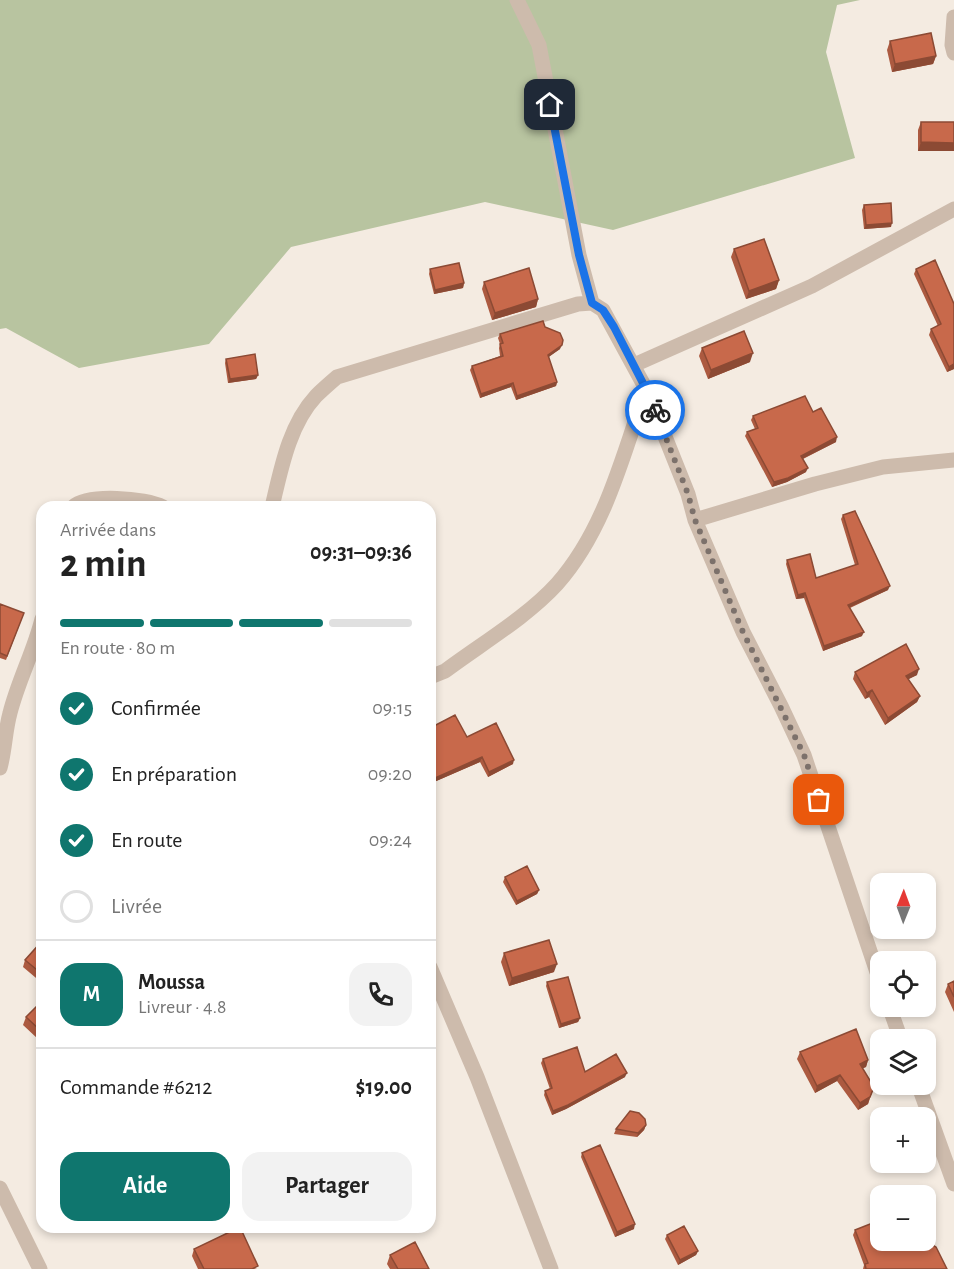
<!DOCTYPE html>
<html lang="fr">
<head>
<meta charset="utf-8">
<style>
  body { margin:0; font-family:"Alegreya Sans",sans-serif; background:#f2f2f2; color:#222; height:100vh; display:flex; flex-direction:column; font-size:22px; white-space:nowrap }
  * { box-sizing:border-box; margin:0 }
  p { font-size:20px; color:#767676 }
  .icon { flex:none; width:33px; height:33px; fill:none; stroke:currentColor; stroke-width:2; stroke-linecap:round; stroke-linejoin:round }
  .map { position:relative; flex:1; overflow:hidden }
  .drawer { position:absolute; left:36px; top:501px; width:400px; height:732px; display:flex; flex-direction:column; background:#fff; border-radius:18px; box-shadow:0 3px 9px #0003 }
  .drawer>* { flex:none }
  .needle { width:39px; rotate:1deg }
  .tools { position:absolute; left:870px; top:873px; display:grid; gap:12px }
  .tools a { display:grid; place-items:center; width:66px; height:66px; border-radius:12px; background:#fff; box-shadow:0 3px 9px #0003; font-size:30px }
  .pin { position:absolute; display:grid; place-items:center; width:51px; height:51px; color:#fff; margin:-26px; border-radius:12px; box-shadow:0 3px 9px #0006 }
  .courier { position:absolute; display:grid; place-items:center; width:60px; height:60px; margin:-30px; border:4px solid #1a73e8; border-radius:50%; background:#fff; color:#222; box-shadow:0 2px 8px #0007 }
  .head em { font-style:normal; font-weight:700 }
  .head div { display:flex; flex-direction:column-reverse }
  .head { display:flex; align-items:center; justify-content:space-between; height:102px; padding:0 24px }
  h1 { font-size:39px; font-weight:700; line-height:45px }
  .bar { display:grid; grid-template-columns:repeat(4,1fr); gap:9px 6px; align-content:center; height:72px; padding:0 24px }
  .bar i { height:8px; border-radius:4px; background:#e0e0e0 }
  .bar .current { background:#0f766e }
  .bar p { grid-column:span 4 }
  .line { display:flex; align-items:center; gap:15px; padding:0 24px; border-top:2px solid #e0e0e0 }
  .line div { flex:1 }
  .round { display:grid; place-items:center; flex:none; width:63px; height:63px; border-radius:18px; background:#f2f2f2 }
  ol { padding:0 24px; list-style:none }
  li { display:flex; align-items:center; gap:18px; height:66px }
  li p { margin-inline-start:auto }
  li .icon { padding:6px; border-radius:50%; background:#0f766e; color:#fff; stroke-width:4 }
  li:last-child { color:#767676 }
  li i { width:33px; height:33px; border:3px solid #e0e0e0; border-radius:50% }
  .primary-button { display:flex; gap:12px; margin-top:auto; padding:12px 24px }
  .primary-button a { flex:1; height:69px; border-radius:18px; background:#0f766e; color:#fff; font-size:24px; font-weight:700; line-height:69px; text-align:center }
  .primary-button a+a { background:#f2f2f2; color:#222 }
  .map>svg:first-child { display:block }
  .green { fill:#b8c4a0 }
  .lines { fill:none; stroke-linecap:round; stroke-linejoin:round }
  .minor { stroke:#cdbbac; stroke-width:15 }
  .wall { fill:#ac5a40 }
  .shaded-wall { fill:#8c4a34 }
  .building { fill:#c8694b; stroke:#8c4a34; stroke-width:1.5 }
  .done { stroke:#7c716b; stroke-width:6; stroke-dasharray:0 10.8 }
  .route { stroke:#1a73e8; stroke-width:8 }
</style>
</head>
<body>
<div class="map">
<svg width="954" height="1269" viewBox="0 0 954 1269">
  <rect width="100%" height="100%" fill="#f4ebe1"/>
  <path class="green" d="M0,0H860L837,5L826,52L855,158L613,230L485,202L291,247L209,344L79,368L6,328L0,329Z"/>
  <g class="lines">
    <path class="minor" d="M517,0L539,45L579,255L592,303
      M954,17L952,45L954,53
      M634,365L812,286L954,209
      M73,507C88,493 145,498 163,507
      M272,507C281,469 289,425 316,396C323,389 330,383 337,377L578,304L592,303L603,310L646,389L688,494L695,520L743,632L781,706L804,755L880,981
      M695,520L815,484L883,467L954,460
      M430,677L445,671C481,644 527,617 557,584C605,530 623,455 646,389
      M0,768C5,750 5,731 10,713C18,681 34,651 42,619
      M430,967L477,1077L551,1269
      M889,1006L901,1040
      M918,1084L954,1184
      M0,1188L40,1269"/>
  </g>
  <path class="wall" d="M890,41L936,56L933,64L892,72L887,50Z
    M921,122H954V151H918V130Z
    M864,205L891,227L864,229L862,210Z
    M734,249L779,280L776,289L746,299L731,257Z
    M935,260L954,369L947,372L929,335L931,329L938,326L914,274L916,269Z
    M430,269L464,283L463,288L434,294L429,274Z
    M484,282L538,299L536,307L492,320L482,289Z
    M545,327L560,349L548,357L557,382L556,386L516,400L511,387L480,398L470,370L472,366L500,356L499,348L500,344L498,338L500,334Z
    M702,348L750,362L708,379L699,356Z
    M226,359L258,375L256,379L228,383L225,363Z
    M813,412L836,442L803,459L806,472L787,482L772,487L745,436L747,432L755,429L751,420L753,416Z
    M843,515L888,590L850,608L862,636L823,651L804,598L796,599L786,564L787,560L816,578L855,565L841,519Z
    M0,604L24,613L6,660L0,658Z
    M855,672L917,675L908,679L920,696L917,702L885,725L869,697L865,699L853,679Z
    M430,728L467,737L513,764L488,777L480,762L434,782L433,786L430,788Z
    M505,877L539,890L537,894L516,905L503,882Z
    M42,941V983L23,967L25,960Z
    M504,953L554,972L509,986L501,962Z
    M954,981V1012L945,992L948,984Z
    M547,982L580,1018L578,1022L559,1028L546,986Z
    M42,1001V1035L38,1039L23,1025L26,1017Z
    M800,1052L868,1060L866,1067L862,1068L874,1087L868,1104L858,1110L837,1081L815,1093L797,1059Z
    M543,1059L585,1072L625,1077L566,1109L552,1115L544,1095L545,1091L550,1089L541,1063Z
    M646,1125L644,1130L637,1137L614,1134L616,1129Z
    M582,1153L634,1229L615,1237L581,1157Z
    M855,1230L929,1243L947,1269H863L864,1265L853,1235Z
    M667,1235L698,1251L696,1255L678,1265L665,1239Z
    M194,1249L257,1269H198L192,1256Z
    M390,1255L429,1269H390L387,1264Z"/>
  <path class="shaded-wall" d="M936,56L933,64L892,72L895,64Z
    M921,142L954,143V151H918Z
    M892,223L891,227L864,229L866,225Z
    M779,280L776,289L746,299L749,291Z
    M464,283L463,288L434,294L435,290Z
    M538,299L536,307L492,320L495,313Z
    M562,345L560,349L546,359L548,355Z
    M753,353L750,362L708,379L711,370Z
    M954,364V369L947,372L949,367Z
    M258,375L256,379L228,383L230,379Z
    M557,382L556,386L516,400L517,396Z
    M513,383L511,387L480,398L481,394Z
    M837,437L836,442L800,460L801,456Z
    M808,468L806,472L787,482L772,487L774,482Z
    M890,586L888,590L846,609L848,605Z
    M805,593L804,598L796,599L798,595Z
    M864,632L862,636L823,651L824,646Z
    M919,669L917,675L903,682L906,676Z
    M872,690L869,697L865,699L867,693Z
    M920,696L917,702L885,725L888,718Z
    M482,757L480,762L434,782L433,786L430,788V784L433,779Z
    M514,760L513,764L488,777L489,772Z
    M539,890L537,894L516,905L517,901Z
    M557,964L554,972L509,986L512,978Z
    M580,1018L578,1022L559,1028L561,1024Z
    M42,1030V1035L38,1039L41,1031Z
    M868,1060L866,1067L857,1071L860,1064Z
    M627,1073L625,1077L566,1109L552,1115L553,1111Z
    M840,1075L837,1081L815,1093L817,1086Z
    M870,1097L868,1104L858,1110L860,1103Z
    M646,1125L644,1130L637,1137L638,1133Z
    M635,1224L634,1229L615,1237L617,1232Z
    M698,1251L696,1255L678,1265L680,1260Z"/>
  <path class="building" d="M931,33L936,56L895,64L890,41Z
    M921,122H954V143L921,142Z
    M891,203L892,223L866,225L864,205Z
    M764,239L779,280L749,291L734,249Z
    M935,260L954,304V364L949,367L931,329L941,324L916,269Z
    M459,263L464,283L435,290L430,269Z
    M529,268L538,299L495,313L484,282Z
    M543,321L545,327L560,333L563,340L562,345L548,355L557,382L517,396L513,383L481,394L472,366L503,356L500,344L503,343L500,334Z
    M744,331L753,353L711,370L702,348Z
    M255,354L258,375L230,379L226,359Z
    M805,396L813,412L821,408L837,437L801,456L808,468L788,478L774,482L747,432L758,428L753,416Z
    M855,511L890,586L848,605L864,632L824,646L805,593L798,595L787,560L810,554L816,578L858,564L843,515Z
    M0,604L24,613L7,656L0,653Z
    M906,644L919,669L906,676L920,696L888,718L872,690L867,693L855,672Z
    M455,715L467,737L496,723L514,760L489,772L482,757L433,779L434,782L430,784V728Z
    M527,866L539,890L517,901L505,877Z
    M549,940L557,964L512,978L504,953Z
    M42,941V974L25,960Z
    M568,977L580,1018L561,1024L547,982Z
    M954,981V997L948,984Z
    M42,1001V1030L41,1031L26,1017Z
    M856,1029L868,1060L860,1064L874,1087L870,1097L860,1103L840,1075L817,1086L800,1052Z
    M577,1047L585,1072L616,1054L627,1073L568,1105L553,1111L545,1091L552,1088L543,1059Z
    M630,1111L639,1113L645,1119L646,1125L638,1133L616,1129Z
    M600,1145L635,1224L617,1232L582,1153Z
    M926,1216L929,1243L936,1247L947,1269H866L865,1264L868,1263L855,1230L880,1220V1240H926Z
    M684,1226L698,1251L680,1260L667,1235Z
    M240,1227L258,1266L252,1269H204L194,1249Z
    M415,1242L429,1269H398L390,1255Z"/>
  <g class="lines">
    <path class="done" d="M655,410L688,494L695,520L743,632L804,755L819,800"/>
    <path class="route" d="M550,105L579,255L592,303L603,310L614,327L646,389L655,410"/>
  </g>
</svg>
<div class="tools">
<a><svg class="needle" viewBox="-14 -14 28 28"><path d="M0-13l5 13h-10z" fill="#e53935"/><path d="M0 13l5-13h-10z" fill="#767676"/></svg></a>
<a><svg class="icon" aria-label="locate" viewBox="0 0 24 24"><circle cx="12" cy="12" r="6"/><path d="M12 2v4M12 18v4M2 12h4M18 12h4"/></svg></a>
<a><svg class="icon" aria-label="layers" viewBox="0 0 24 24"><path d="M12 4l9 5-9 5-9-5zM3 14l9 5 9-5"/></svg></a>
<a>+</a>
<a>−</a>
</div>
<div class="pin" style="left:819px;top:800px;background:#ea580c"><svg class="icon" aria-label="bag" viewBox="0 0 24 24"><path d="M5 8h14l-1 12H6zM9 8a3 3 0 0 1 6 0"/></svg></div>
<div class="pin" style="left:550px;top:105px;background:#1f2937"><svg class="icon" aria-label="home" viewBox="0 0 24 24"><path d="M3 11l9-7 9 7M6 9v11h12V9"/></svg></div>
<div class="courier" style="left:655px;top:410px"><svg class="icon" aria-label="bike" viewBox="0 0 24 24"><circle cx="6" cy="16" r="4"/><circle cx="18" cy="16" r="4"/><path d="M6 16l4-8h5l3 8M10 8l3 8H6M13 5h3"/></svg></div>
<section class="drawer">
<div class="head"><div><h1>2 min</h1><p>Arrivée dans</p></div><em>09:31–09:36</em></div>
<div class="bar"><i class="current"></i><i class="current"></i><i class="current"></i><i></i><p>En route · 80 m</p></div>
<ol>
<li><svg class="icon" aria-label="check" viewBox="0 0 24 24"><path d="M5 12l5 5 9-10"/></svg>Confirmée<p>09:15</p></li>
<li><svg class="icon" aria-label="check" viewBox="0 0 24 24"><path d="M5 12l5 5 9-10"/></svg>En préparation<p>09:20</p></li>
<li><svg class="icon" aria-label="check" viewBox="0 0 24 24"><path d="M5 12l5 5 9-10"/></svg>En route<p>09:24</p></li>
<li><i></i>Livrée</li>
</ol>
<div class="line" style="height:108px"><b class="round" style="background:#0f766e;color:#fff">M</b><div><b>Moussa</b><p>Livreur · 4.8</p></div><a class="round"><svg class="icon" aria-label="phone" viewBox="0 0 24 24"><path d="M5 4h4l2 5-3 2q2 4 5 5l2-3 5 2v4C11 20 4 13 5 4z"/></svg></a></div>
<div class="line" style="height:78px"><div>Commande #6212</div><b>$19.00</b></div>
<div class="primary-button"><a>Aide</a><a>Partager</a></div>
</section>
</div>
</body>
</html>
